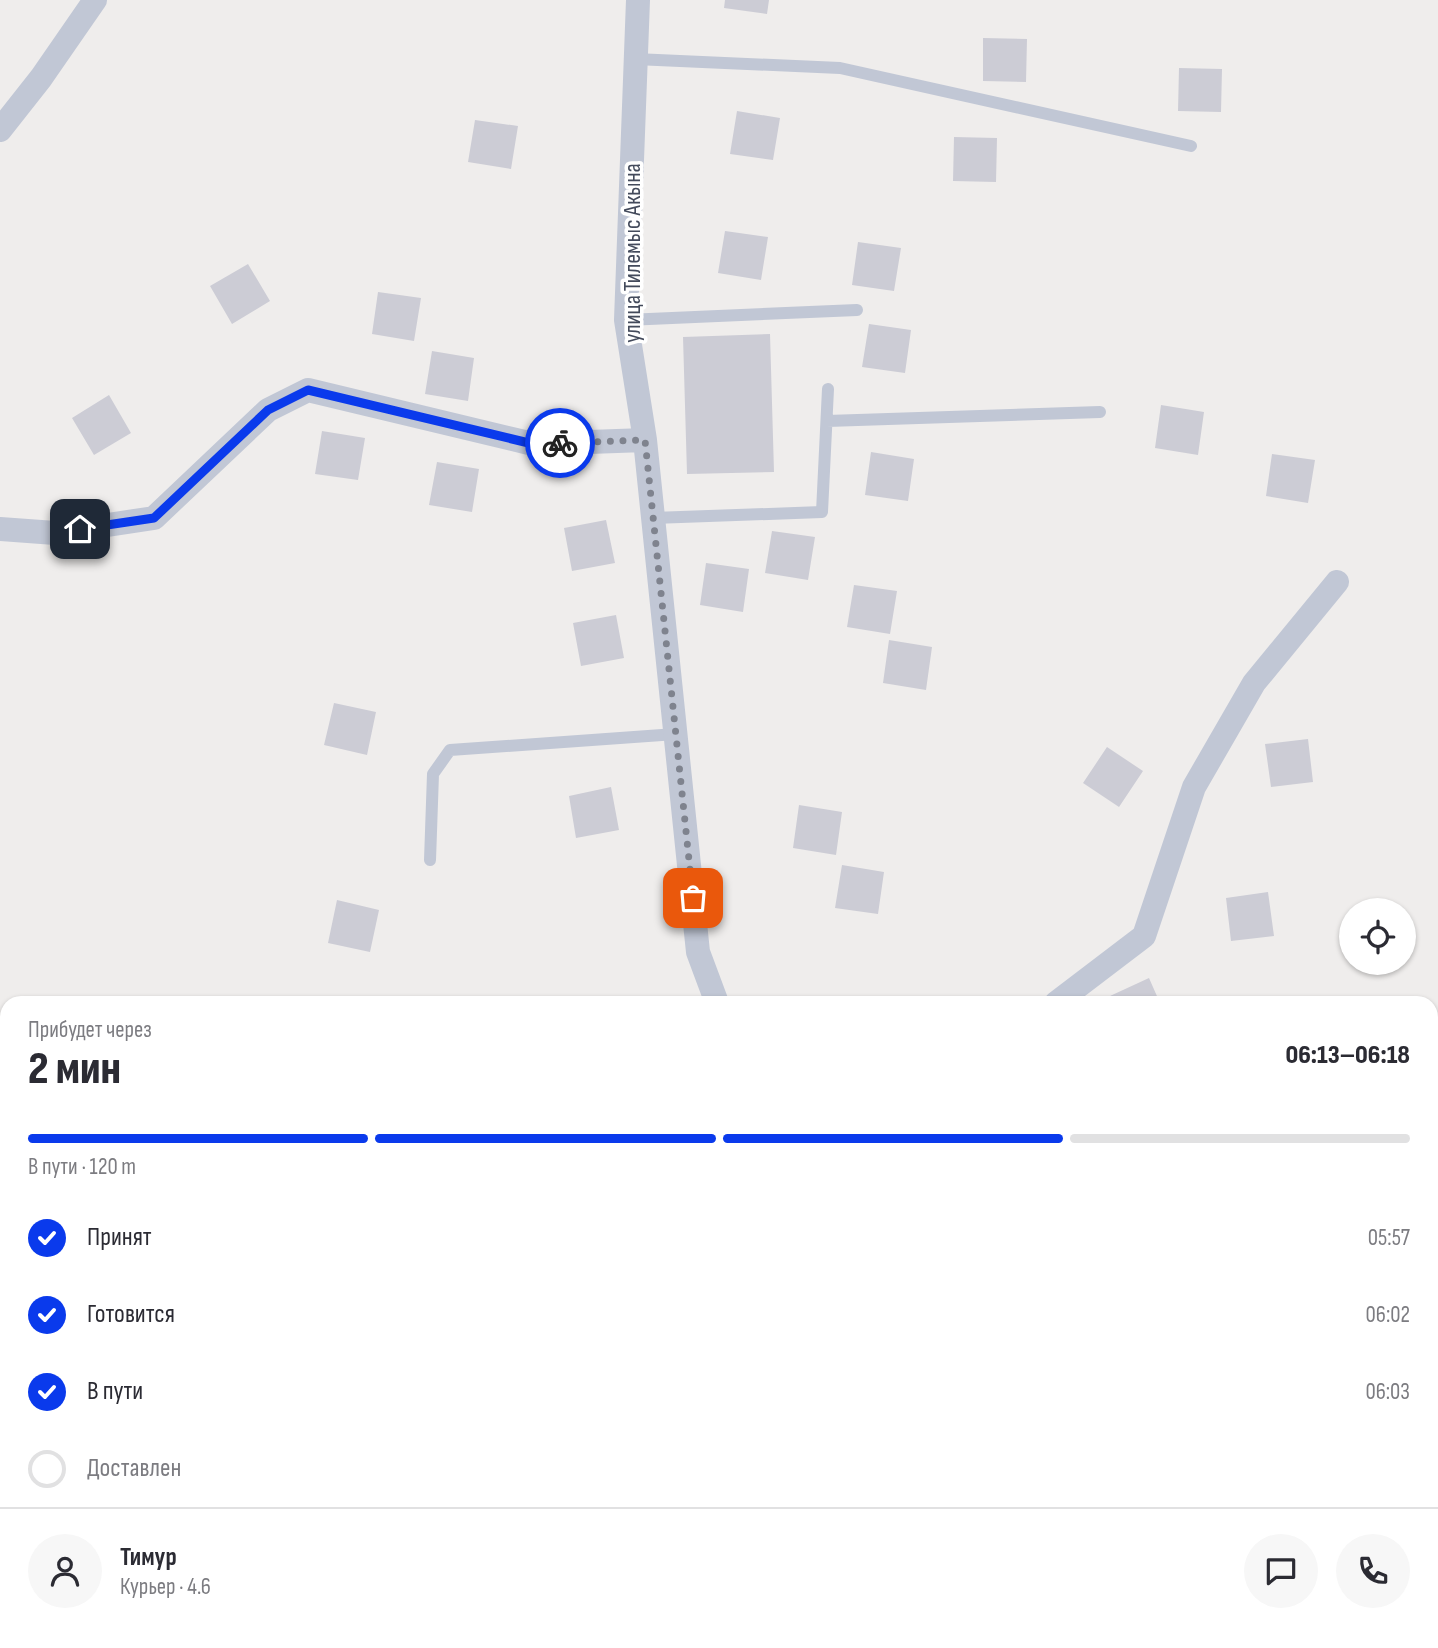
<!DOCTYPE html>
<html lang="ru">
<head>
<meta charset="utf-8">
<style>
  body { margin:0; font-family:"Sofia Sans Condensed",sans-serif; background:#f7f7f7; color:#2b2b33; height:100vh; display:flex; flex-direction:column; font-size:26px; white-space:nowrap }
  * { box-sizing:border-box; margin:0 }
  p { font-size:23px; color:#7c7c81 }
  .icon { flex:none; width:38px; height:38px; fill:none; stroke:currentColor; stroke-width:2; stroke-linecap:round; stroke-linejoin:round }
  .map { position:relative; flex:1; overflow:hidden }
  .details { position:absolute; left:0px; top:996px; width:1438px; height:653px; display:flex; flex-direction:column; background:#fff; border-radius:21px 21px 0 0; box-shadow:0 2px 5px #0004 }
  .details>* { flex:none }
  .fabs { position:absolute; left:1339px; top:898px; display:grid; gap:14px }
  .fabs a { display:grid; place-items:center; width:77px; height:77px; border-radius:50%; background:#fff; box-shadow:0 2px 5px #0004; font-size:35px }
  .pin { position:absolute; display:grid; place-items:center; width:60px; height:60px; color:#fff; margin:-30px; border-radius:14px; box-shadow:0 4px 10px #0006 }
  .courier { position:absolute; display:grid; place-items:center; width:70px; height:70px; margin:-35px; border:5px solid #0a3aec; border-radius:50%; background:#fff; color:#222; box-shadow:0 2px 9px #0007 }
  .headline em { font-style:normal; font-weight:800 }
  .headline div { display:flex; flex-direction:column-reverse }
  .headline { display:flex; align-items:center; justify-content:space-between; height:119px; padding:0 28px }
  h1 { font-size:46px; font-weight:800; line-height:52px }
  .bar { display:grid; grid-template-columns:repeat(4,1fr); gap:10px 7px; align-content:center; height:84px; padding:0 28px }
  .bar i { height:9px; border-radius:5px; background:#e1e1e2 }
  .bar .selected { background:#0a3aec }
  .bar p { grid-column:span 4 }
  .line { display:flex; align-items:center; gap:18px; padding:0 28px; border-top:2px solid #e1e1e2 }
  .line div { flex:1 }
  .round { display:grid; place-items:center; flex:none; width:74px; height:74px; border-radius:37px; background:#f7f7f7 }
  ol { padding:0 28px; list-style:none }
  li { display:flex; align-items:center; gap:21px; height:77px }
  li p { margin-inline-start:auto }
  li .icon { padding:7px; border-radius:50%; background:#0a3aec; color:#fff; stroke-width:4 }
  li:last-child { color:#7c7c81 }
  li i { width:38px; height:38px; border:4px solid #e1e1e2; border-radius:50% }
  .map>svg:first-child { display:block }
  .building { fill:#ccccd5 }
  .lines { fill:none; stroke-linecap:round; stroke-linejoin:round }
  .lane { stroke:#c1c7d5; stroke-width:12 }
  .street { stroke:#c1c7d5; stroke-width:24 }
  .done { stroke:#7f838e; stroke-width:7; stroke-dasharray:0 12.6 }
  .route { stroke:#0a3aec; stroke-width:9 }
  .labels { text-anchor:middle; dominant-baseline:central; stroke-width:7; stroke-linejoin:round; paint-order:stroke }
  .street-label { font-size:24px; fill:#434a5b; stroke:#fff }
</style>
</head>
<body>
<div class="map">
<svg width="1438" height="1648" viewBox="0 0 1438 1648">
  <rect width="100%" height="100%" fill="#efedec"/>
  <path class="building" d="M725,0H769L767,14L724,8Z
    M983,38L1027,39L1026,82L983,81Z
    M1179,68L1222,69L1221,112L1178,111Z
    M737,111L780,118L773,160L730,154Z
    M475,120L518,126L511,169L468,162Z
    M954,137L997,138L996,182L953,181Z
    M725,231L768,237L761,280L718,273Z
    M858,242L901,248L894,291L852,285Z
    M248,264L270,301L232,324L210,286Z
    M378,292L421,298L414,341L372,334Z
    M869,324L911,330L905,373L862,367Z
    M770,334L774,472L687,474L683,337Z
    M432,351L474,358L468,401L425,394Z
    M109,395L131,433L94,455L72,418Z
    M1161,405L1204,412L1198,455L1155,448Z
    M322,431L365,438L358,480L315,474Z
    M871,452L914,459L908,501L865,495Z
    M1272,454L1315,460L1308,503L1266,496Z
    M437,462L479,469L472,512L429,505Z
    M606,520L615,563L572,571L564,528Z
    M772,531L815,537L808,580L765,573Z
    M706,563L749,569L743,612L700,605Z
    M854,585L897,591L890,634L847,627Z
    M616,615L624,658L581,666L573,623Z
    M889,640L932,647L926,690L883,683Z
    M334,703L376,712L367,755L324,745Z
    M1308,739L1313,782L1271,787L1265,744Z
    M1107,747L1143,771L1119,807L1083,783Z
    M611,787L619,830L576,838L569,796Z
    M799,805L842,812L836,855L793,848Z
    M842,865L884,872L878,914L835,908Z
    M1268,892L1274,936L1231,941L1226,898Z
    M337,900L379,910L370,952L328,943Z
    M1149,978L1160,1003H1113L1110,996Z
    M1438,1542V1563L1432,1559V1551Z
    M726,1643L761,1646L760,1648H726Z"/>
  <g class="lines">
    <path class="lane" d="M635,59L840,68L1191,146
      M626,320L857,310
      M827,421L1100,412
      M653,518L822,512L828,389
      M430,860L433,774L450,750L676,734
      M1283,1642L1284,1648
      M689,1648L692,1642"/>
    <path class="street" d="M638,0L626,320L645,440L698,952L717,1003
      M0,130L41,78L95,0
      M0,529L55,533L154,518L268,410L308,390L533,444L645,440
      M1056,1003L1144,936L1194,787L1254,683L1337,582
      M360,1642L362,1648
      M992,1642L995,1648"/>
  </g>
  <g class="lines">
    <path class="done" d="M560,443L645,440L693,898"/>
    <path class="route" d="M80,529L154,518L268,410L308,390L533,444L560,443"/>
  </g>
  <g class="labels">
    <g class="street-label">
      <text transform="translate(632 253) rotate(-90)">улица Тилемыс Акына</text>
    </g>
  </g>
</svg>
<div class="fabs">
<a><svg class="icon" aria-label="locate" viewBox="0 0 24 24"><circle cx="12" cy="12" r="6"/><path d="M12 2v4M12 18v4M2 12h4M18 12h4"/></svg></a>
</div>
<div class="pin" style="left:693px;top:898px;background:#ea580c"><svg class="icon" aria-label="bag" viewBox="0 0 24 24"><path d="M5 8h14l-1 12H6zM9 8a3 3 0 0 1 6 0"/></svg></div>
<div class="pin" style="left:80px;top:529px;background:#1f2937"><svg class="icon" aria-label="home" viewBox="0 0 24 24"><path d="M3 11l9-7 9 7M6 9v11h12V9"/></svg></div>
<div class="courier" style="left:560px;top:443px"><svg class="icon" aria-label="bike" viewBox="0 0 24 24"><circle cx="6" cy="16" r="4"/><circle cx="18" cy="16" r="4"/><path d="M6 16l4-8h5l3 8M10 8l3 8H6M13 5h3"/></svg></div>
<section class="details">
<div class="headline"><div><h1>2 мин</h1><p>Прибудет через</p></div><em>06:13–06:18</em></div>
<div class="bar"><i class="selected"></i><i class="selected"></i><i class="selected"></i><i></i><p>В пути · 120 m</p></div>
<ol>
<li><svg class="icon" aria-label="check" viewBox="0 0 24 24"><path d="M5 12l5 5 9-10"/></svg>Принят<p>05:57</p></li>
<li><svg class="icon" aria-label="check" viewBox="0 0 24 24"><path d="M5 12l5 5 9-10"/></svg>Готовится<p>06:02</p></li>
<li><svg class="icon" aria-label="check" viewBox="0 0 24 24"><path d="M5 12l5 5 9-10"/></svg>В пути<p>06:03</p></li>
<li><i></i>Доставлен</li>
</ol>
<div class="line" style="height:126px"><a class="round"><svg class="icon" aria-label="person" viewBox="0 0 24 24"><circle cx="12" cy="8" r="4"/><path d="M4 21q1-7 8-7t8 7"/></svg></a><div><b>Тимур</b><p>Курьер · 4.6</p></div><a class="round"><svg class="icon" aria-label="chat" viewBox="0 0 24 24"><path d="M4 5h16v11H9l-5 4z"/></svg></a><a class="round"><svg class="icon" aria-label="phone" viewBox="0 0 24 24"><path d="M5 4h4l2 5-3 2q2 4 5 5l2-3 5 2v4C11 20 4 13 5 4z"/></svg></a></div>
</section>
</div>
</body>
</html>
